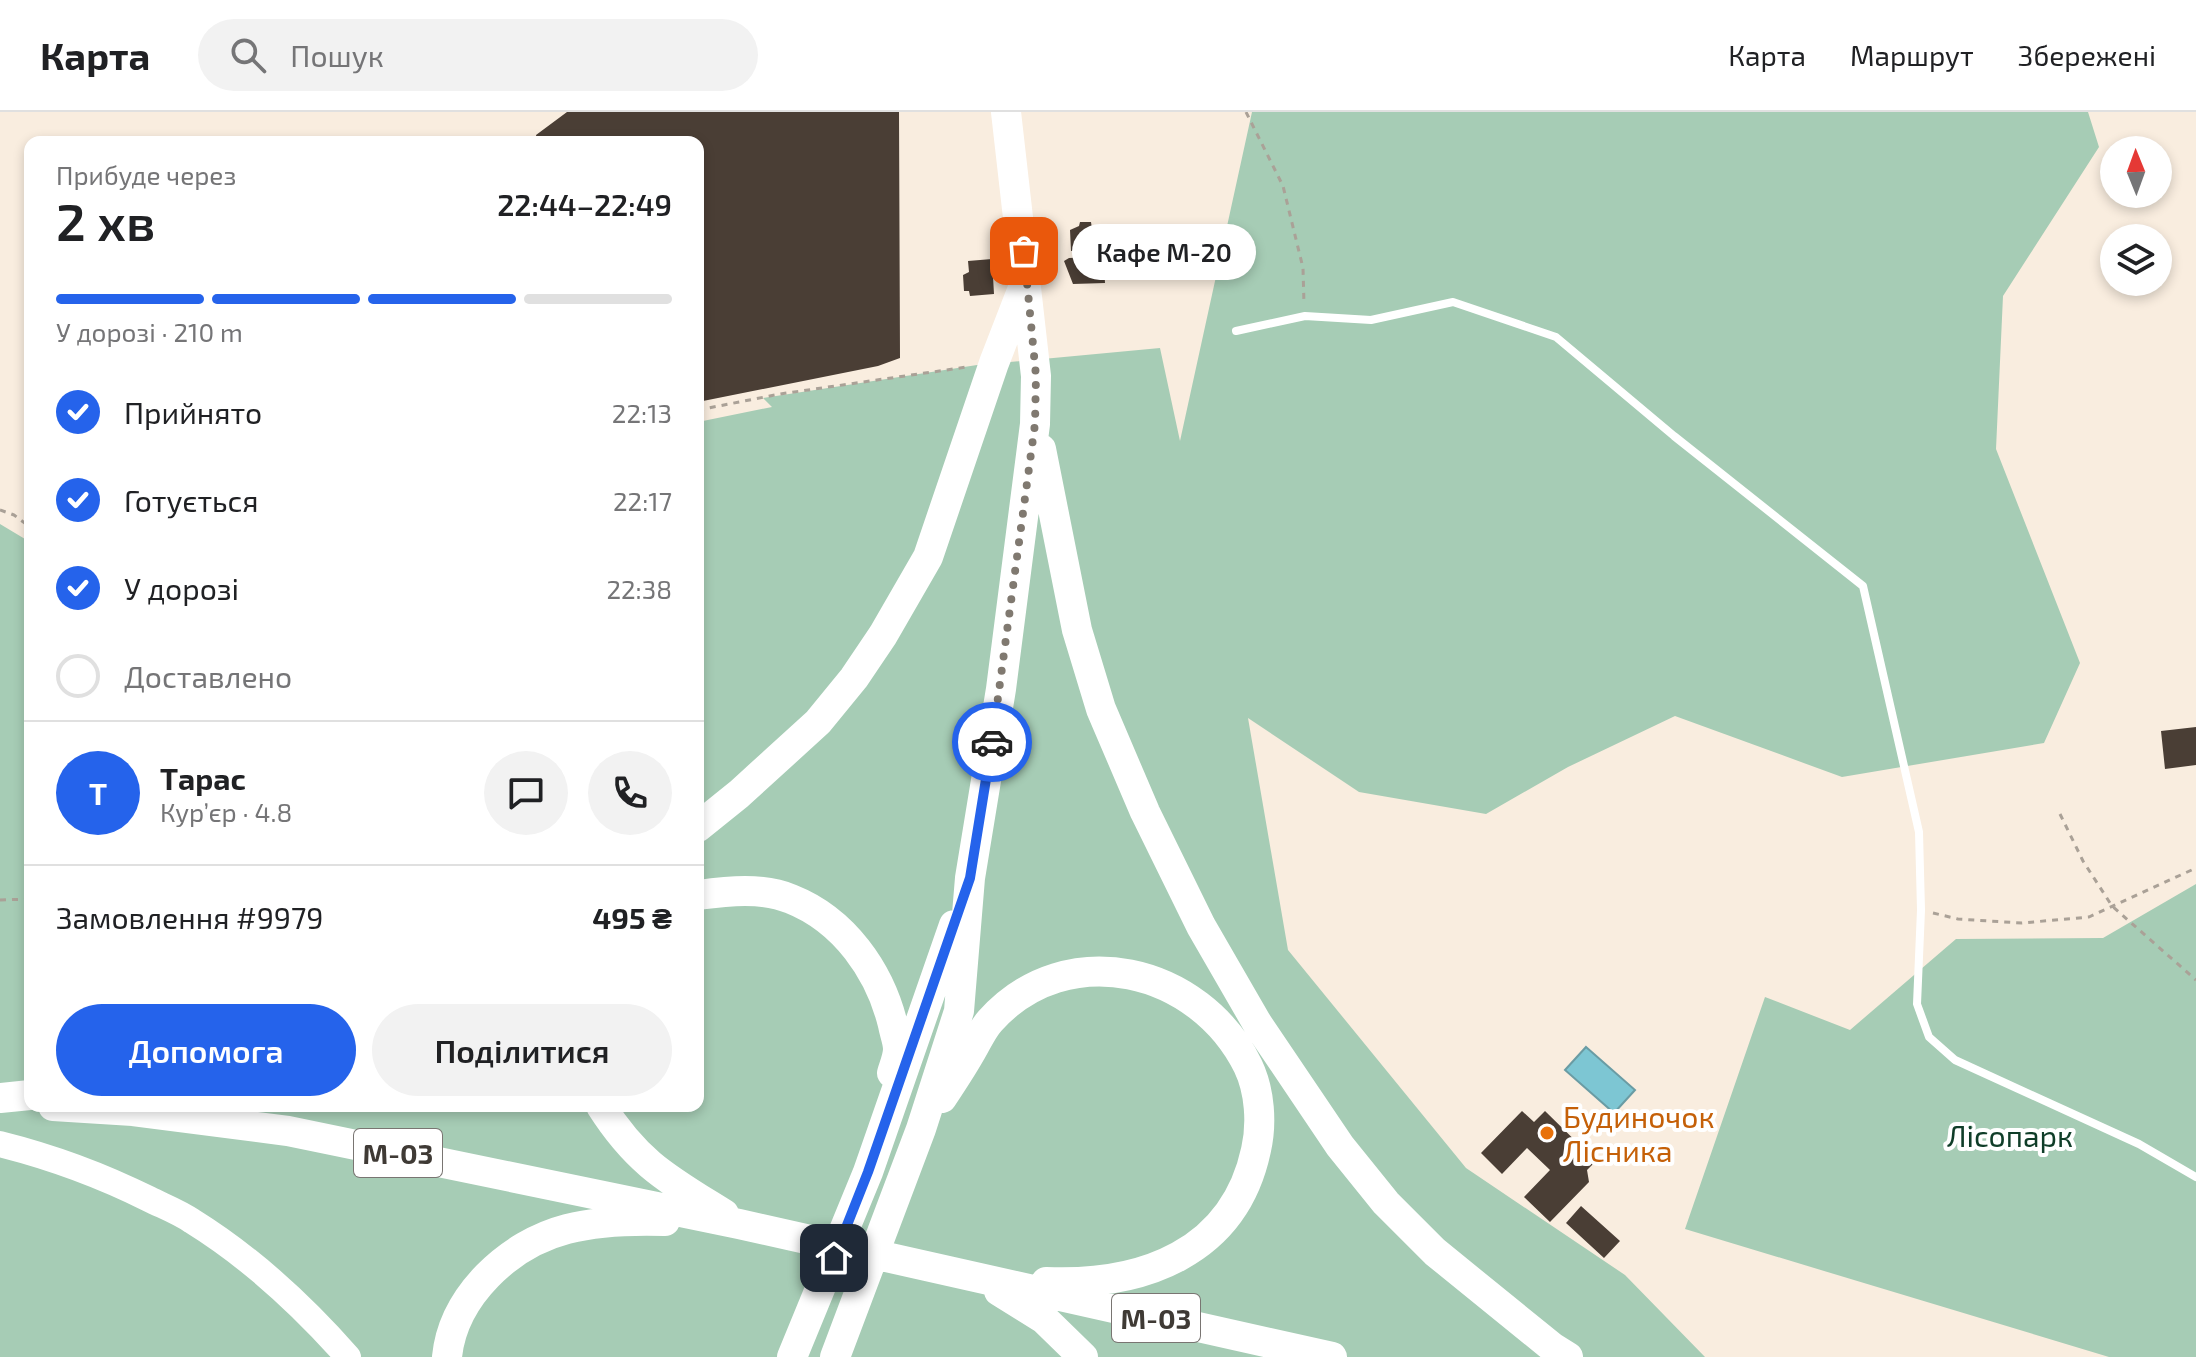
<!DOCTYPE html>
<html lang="uk">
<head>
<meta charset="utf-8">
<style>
  body { margin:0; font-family:"Exo 2",sans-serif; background:#f2f2f2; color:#202124; height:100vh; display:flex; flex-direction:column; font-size:30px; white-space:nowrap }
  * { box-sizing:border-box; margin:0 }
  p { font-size:26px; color:#757577 }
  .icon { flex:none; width:44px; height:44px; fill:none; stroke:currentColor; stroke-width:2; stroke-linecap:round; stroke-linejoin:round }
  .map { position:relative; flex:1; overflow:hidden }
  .sheet { position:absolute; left:24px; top:24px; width:680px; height:976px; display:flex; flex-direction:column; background:#fff; border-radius:16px; box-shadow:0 4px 12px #0003 }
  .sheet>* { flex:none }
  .needle { width:52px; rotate:359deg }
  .controls { position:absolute; left:2100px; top:24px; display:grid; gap:16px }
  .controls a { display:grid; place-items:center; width:72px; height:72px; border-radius:50%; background:#fff; box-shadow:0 4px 12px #0003; font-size:40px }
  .pin { position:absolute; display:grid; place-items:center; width:68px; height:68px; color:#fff; margin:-34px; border-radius:16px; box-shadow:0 4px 12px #0006 }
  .courier { position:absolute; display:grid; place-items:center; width:80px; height:80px; margin:-40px; border:6px solid #2563eb; border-radius:50%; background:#fff; color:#222; box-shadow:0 2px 10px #0007 }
  .bubble { position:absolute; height:56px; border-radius:28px; background:#fff; box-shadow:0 4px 12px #0003; font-size:26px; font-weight:600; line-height:56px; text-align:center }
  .headline em { font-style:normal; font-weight:600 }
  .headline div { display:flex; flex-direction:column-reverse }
  .headline { display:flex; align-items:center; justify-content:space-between; height:136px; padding:0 32px }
  h1 { font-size:52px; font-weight:600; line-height:60px }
  .bar { display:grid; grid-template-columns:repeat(4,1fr); gap:12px 8px; align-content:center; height:96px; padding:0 32px }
  .bar i { height:10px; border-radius:6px; background:#e0e0e0 }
  .bar .active { background:#2563eb }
  .bar p { grid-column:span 4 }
  .line { display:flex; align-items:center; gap:20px; padding:0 32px; border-top:2px solid #e0e0e0 }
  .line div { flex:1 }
  .round { display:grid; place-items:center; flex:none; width:84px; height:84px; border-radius:42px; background:#f2f2f2 }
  ol { padding:0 32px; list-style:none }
  li { display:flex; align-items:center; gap:24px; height:88px }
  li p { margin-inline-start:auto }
  li .icon { padding:8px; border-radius:50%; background:#2563eb; color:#fff; stroke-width:4 }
  li:last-child { color:#757577 }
  li i { width:44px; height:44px; border:4px solid #e0e0e0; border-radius:50% }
  .cta { display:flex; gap:16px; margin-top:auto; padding:16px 32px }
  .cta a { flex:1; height:92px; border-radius:48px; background:#2563eb; color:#fff; font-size:32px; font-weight:600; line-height:92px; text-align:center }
  .cta a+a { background:#f2f2f2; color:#202124 }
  header { display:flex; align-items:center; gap:48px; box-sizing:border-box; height:112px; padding:0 40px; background:#fff; border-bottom:2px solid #e0e0e0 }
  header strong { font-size:38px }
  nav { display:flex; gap:44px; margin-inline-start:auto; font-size:28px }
  .search { width:560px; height:72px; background:#f2f2f2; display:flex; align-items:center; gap:20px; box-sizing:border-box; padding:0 28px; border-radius:44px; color:#757577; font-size:30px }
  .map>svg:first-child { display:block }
  .green { fill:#a6ccb5 }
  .water { fill:#7dc6d3; stroke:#6a9ca4; stroke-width:2 }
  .building { fill:#4a3e35 }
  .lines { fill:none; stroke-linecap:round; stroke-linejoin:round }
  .path { stroke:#aaa197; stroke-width:3; stroke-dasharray:6 6; stroke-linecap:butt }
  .lane { stroke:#fff; stroke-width:8 }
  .primary { stroke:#fff; stroke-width:26 }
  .highway { stroke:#fff; stroke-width:30 }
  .done { stroke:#807970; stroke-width:8; stroke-dasharray:0 14.4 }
  .route { stroke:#2563eb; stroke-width:10 }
  .food-dot { fill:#e8710a; stroke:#fff; stroke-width:3 }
  .labels { text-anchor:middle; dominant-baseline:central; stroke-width:8; stroke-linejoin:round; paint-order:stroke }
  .shield { fill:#fff; stroke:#797572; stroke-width:2 }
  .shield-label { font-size:28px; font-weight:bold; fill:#3f3a35 }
  .food-label { font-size:30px; fill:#c56008; stroke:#fff; text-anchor:start }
  .park-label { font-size:30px; fill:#0f3d28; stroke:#fff }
</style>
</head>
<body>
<header>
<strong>Карта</strong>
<div class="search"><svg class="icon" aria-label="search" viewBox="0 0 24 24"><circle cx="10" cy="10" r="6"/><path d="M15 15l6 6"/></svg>Пошук</div>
<nav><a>Карта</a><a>Маршрут</a><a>Збережені</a></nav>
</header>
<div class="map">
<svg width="2196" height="1245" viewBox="0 0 2196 1245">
  <rect width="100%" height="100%" fill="#f9eddf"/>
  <path class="green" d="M1252,0H2088L2099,35L2003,184L1996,337L2080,551L2044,631L1842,665L1675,604L1568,655L1486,702L1359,680L1248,606L1288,838L1466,1056L1625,1163L1705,1245H0V412L30,430V994H698V310L772,295L763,286L977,253L1160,236L1180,329Z
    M2196,772V1245H2109L1685,1117L1765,885L1850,918L1956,827L2103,826Z"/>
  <path class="water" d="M1586,935L1635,978L1614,1001L1565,958Z"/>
  <path class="building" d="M567,0H899L900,246L878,254L698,290V30H537L536,23Z
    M1080,110H1091L1095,137L1071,139L1070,118L1079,114Z
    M1088,145V153H1104L1105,171L1073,172L1064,149L1069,146Z
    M992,147L994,182L970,184L969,179H964L963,163L969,160L968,149Z
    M2196,615V653L2165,657L2161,619Z
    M1522,999L1534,1010L1545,999L1596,1049L1587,1058L1589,1070L1550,1110L1524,1085L1550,1058L1527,1036L1502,1062L1481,1041Z
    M1581,1094L1620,1129L1604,1146L1566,1111Z"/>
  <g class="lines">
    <path class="path" d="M1246,0L1283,74L1303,156L1304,192
      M698,298L780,282L967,255
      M0,398L14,403L30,415
      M2060,702L2083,749L2112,794L2196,868
      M0,788L30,787
      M1933,801L1958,807L2022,811L2089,805L2196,756"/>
    <path class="lane" d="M1236,219L1305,204L1371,208L1453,190L1556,225L1674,324L1863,474L1919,720L1921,798L1917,892L1929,925L1955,948L2139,1032L2196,1065"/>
    <path class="primary" d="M0,1032C52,1045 101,1063 149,1087C163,1094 179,1100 192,1109C250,1145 303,1194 348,1245"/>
    <path class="highway" d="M1041,337L1077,518L1101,597L1145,700L1201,814L1257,911L1340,1034L1386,1091L1435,1140L1552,1235L1568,1245
      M698,715L739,682L818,610L854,566L883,523L928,445L994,251L1025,171
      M698,783C728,779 762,775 791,787C844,808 880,859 893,913C894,920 898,929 898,937C898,945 894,954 892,961
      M0,986L30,983
      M942,986C952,971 962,956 971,940C977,930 982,918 990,909C1067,823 1200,856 1248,954C1260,979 1262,1012 1256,1038C1234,1141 1143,1174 1046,1170
      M53,994L133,999L288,1019L739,1112L1332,1245
      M601,994C638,1052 668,1067 724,1102
      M999,1179L1044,1207L1083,1245
      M447,1245C453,1184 509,1132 567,1117C598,1109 633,1108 665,1109
      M792,1245L868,1060L954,813
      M835,1245L921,1017L959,899L970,766L1001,577L1035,312L1036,264L1006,0"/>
  </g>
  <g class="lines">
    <path class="done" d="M992,630L1035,312L1036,264L1024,139"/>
    <path class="route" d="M834,1146L868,1060L970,766L992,630"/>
  </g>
  <circle class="food-dot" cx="1547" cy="1021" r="8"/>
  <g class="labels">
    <g class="shield">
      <rect x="354" y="1017" width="88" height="48" rx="6"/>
      <rect x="1112" y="1182" width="88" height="48" rx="6"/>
    </g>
    <g class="shield-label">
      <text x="398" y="1041">М-03</text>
      <text x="1156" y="1206">М-03</text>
    </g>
    <g class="food-label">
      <text x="1563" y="1004">Будиночок<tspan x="1563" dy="34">Лісника</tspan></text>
    </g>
    <g class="park-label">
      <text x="2010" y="1023">Лісопарк</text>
    </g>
  </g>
</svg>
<div class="controls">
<a><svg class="needle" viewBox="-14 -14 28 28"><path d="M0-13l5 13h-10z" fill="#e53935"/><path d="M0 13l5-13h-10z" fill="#757577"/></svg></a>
<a><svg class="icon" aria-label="layers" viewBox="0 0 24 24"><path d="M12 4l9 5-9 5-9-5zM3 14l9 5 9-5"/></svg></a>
</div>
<div class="pin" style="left:1024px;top:139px;background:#ea580c"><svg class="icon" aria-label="bag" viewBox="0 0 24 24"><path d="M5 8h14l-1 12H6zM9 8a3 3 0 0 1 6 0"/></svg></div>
<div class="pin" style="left:834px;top:1146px;background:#1f2937"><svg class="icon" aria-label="home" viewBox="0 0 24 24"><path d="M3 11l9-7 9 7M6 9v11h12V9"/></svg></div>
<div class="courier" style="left:992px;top:630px"><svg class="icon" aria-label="car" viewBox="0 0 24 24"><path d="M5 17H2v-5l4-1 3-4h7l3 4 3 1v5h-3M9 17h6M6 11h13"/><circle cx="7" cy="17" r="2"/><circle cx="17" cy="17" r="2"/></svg></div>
<div class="bubble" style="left:1072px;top:112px;width:184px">Кафе М-20</div>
<section class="sheet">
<div class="headline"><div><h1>2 хв</h1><p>Прибуде через</p></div><em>22:44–22:49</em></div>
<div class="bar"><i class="active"></i><i class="active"></i><i class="active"></i><i></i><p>У дорозі · 210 m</p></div>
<ol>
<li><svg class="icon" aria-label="check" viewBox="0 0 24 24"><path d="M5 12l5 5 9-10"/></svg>Прийнято<p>22:13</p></li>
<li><svg class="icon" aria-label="check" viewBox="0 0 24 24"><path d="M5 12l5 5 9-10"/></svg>Готується<p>22:17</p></li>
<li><svg class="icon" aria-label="check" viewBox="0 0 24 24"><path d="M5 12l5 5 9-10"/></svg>У дорозі<p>22:38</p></li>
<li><i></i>Доставлено</li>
</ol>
<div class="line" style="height:144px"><b class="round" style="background:#2563eb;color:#fff">Т</b><div><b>Тарас</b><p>Кур’єр · 4.8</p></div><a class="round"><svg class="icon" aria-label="chat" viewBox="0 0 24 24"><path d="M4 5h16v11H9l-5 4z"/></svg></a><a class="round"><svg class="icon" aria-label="phone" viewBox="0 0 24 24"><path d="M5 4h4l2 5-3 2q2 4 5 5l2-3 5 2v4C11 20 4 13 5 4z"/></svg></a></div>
<div class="line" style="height:104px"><div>Замовлення #9979</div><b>495 ₴</b></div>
<div class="cta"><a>Допомога</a><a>Поділитися</a></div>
</section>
</div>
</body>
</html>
